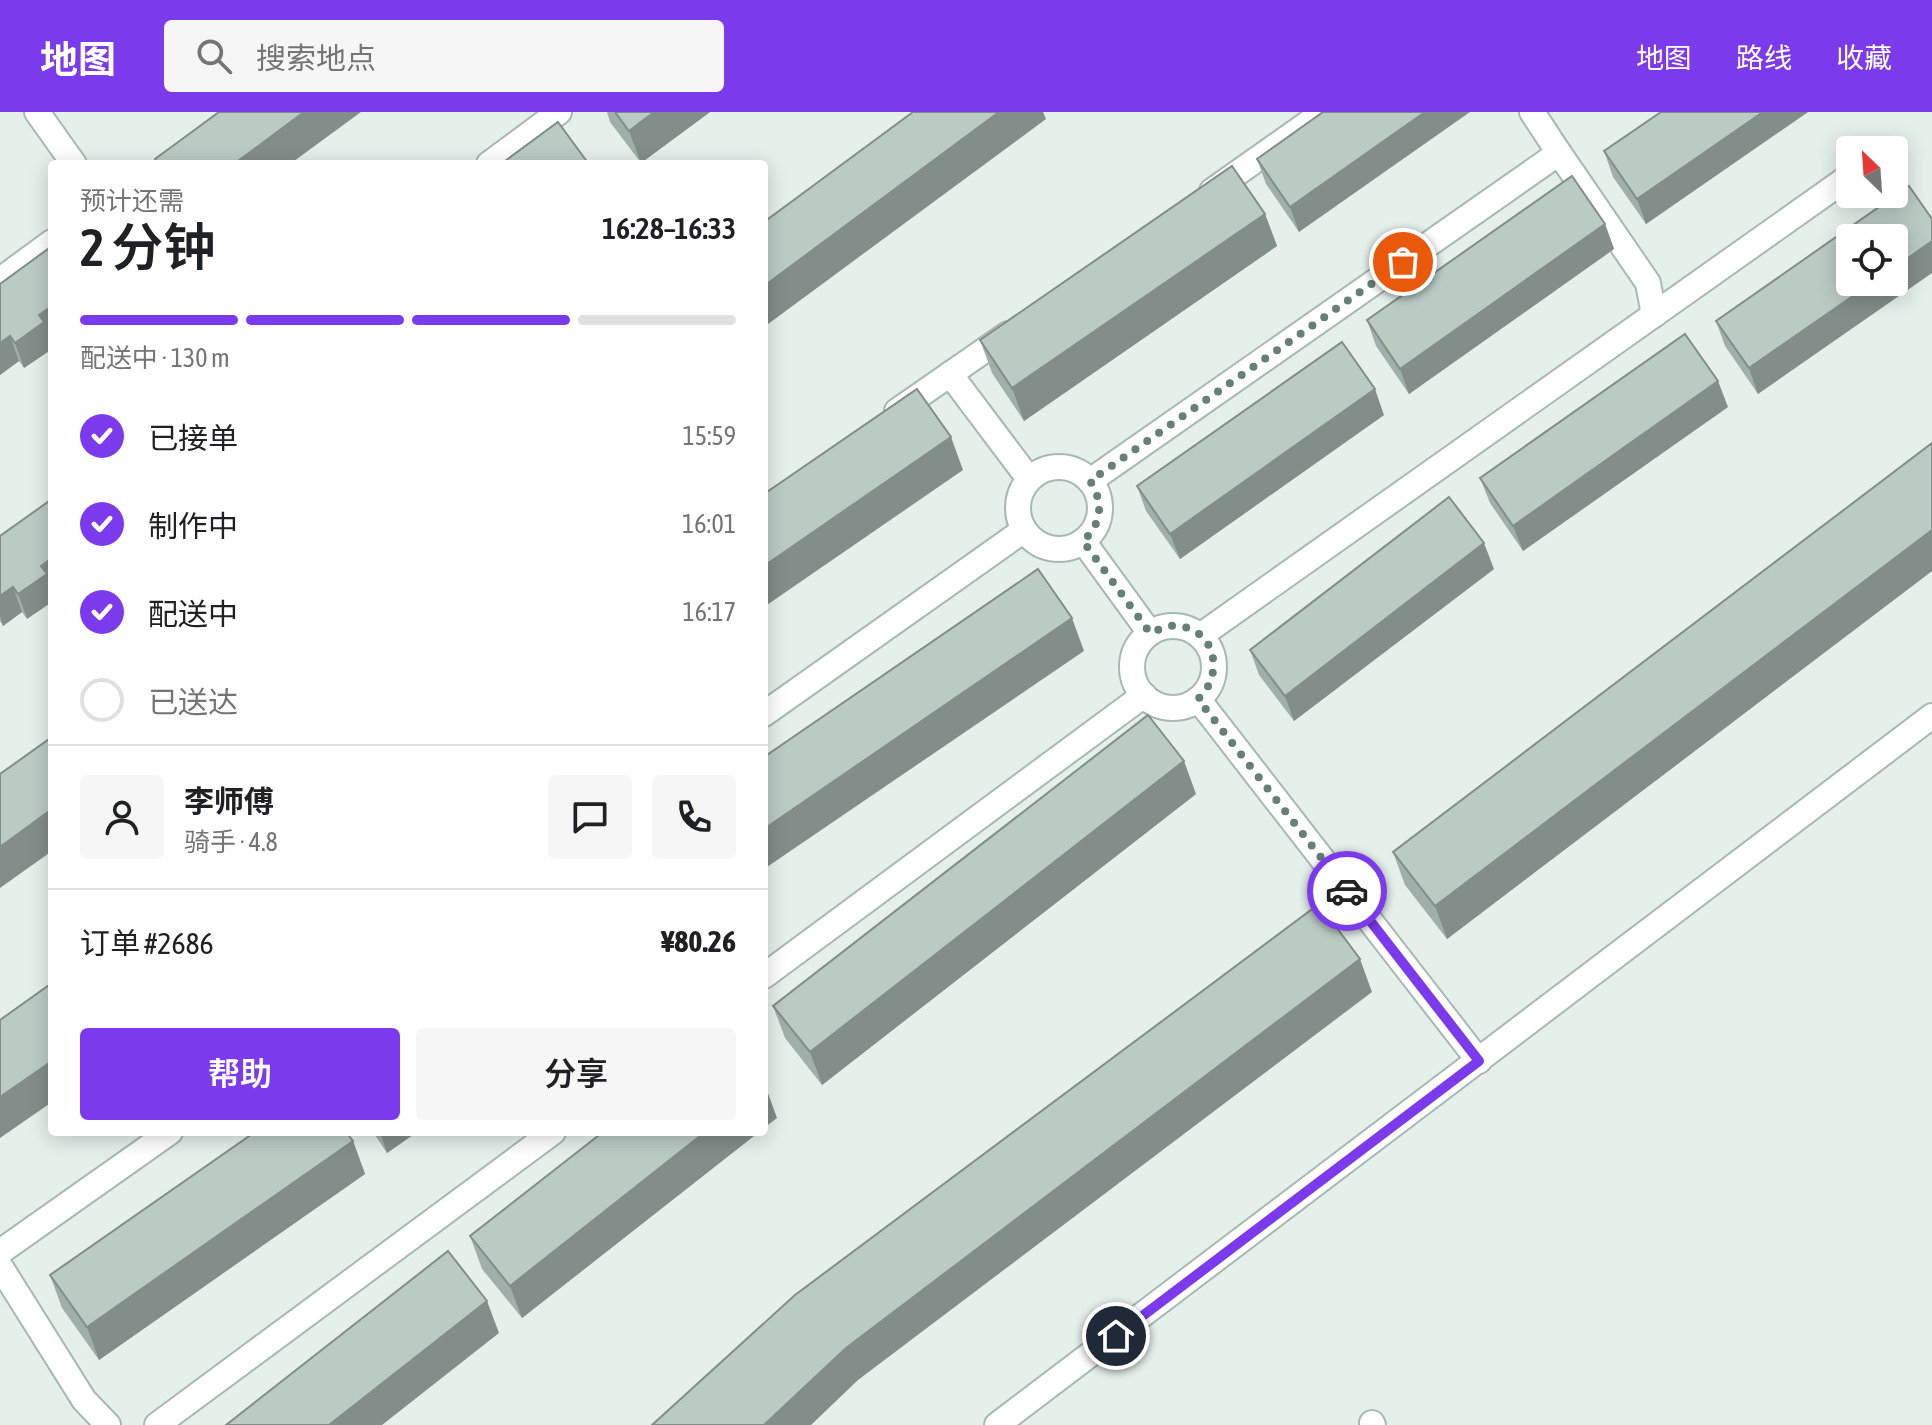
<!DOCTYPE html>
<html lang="zh">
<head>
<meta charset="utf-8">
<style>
  :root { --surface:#fff; --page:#f6f6f6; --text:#202124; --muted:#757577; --line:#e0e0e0; --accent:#7c3aed }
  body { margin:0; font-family:"Asap Condensed","Noto Sans SC",sans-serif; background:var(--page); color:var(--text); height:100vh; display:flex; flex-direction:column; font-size:30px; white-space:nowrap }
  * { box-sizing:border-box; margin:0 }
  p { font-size:26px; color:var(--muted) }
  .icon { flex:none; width:44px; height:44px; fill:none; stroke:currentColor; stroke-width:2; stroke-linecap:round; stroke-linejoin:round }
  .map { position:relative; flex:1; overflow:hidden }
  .details { position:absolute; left:48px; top:48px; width:720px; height:976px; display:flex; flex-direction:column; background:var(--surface); border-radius:8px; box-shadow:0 4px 20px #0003 }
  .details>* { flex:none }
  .needle { width:52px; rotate:335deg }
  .fabs { position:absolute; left:1836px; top:24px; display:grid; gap:16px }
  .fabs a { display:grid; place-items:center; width:72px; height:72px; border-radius:8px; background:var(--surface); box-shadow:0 4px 20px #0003; font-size:40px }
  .pin { position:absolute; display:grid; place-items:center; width:68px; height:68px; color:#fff; margin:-34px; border:4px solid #fff; border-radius:50%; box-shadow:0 2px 8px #0007 }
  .courier { position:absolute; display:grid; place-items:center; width:80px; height:80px; margin:-40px; border:6px solid #7c3aed; border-radius:50%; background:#fff; color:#222; box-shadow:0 2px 10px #0007 }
  .overview em { font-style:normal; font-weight:600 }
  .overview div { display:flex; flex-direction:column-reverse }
  .overview { display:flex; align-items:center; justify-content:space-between; height:136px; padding:0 32px }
  h1 { font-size:52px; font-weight:600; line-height:60px }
  .bar { display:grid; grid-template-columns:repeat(4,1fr); gap:12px 8px; align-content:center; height:96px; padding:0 32px }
  .bar i { height:10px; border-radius:6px; background:var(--line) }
  .bar .current { background:var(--accent) }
  .bar p { grid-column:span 4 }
  .line { display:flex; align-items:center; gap:20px; padding:0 32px; border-top:2px solid var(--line) }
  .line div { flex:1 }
  .round { display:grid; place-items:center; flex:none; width:84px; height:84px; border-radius:8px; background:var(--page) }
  ol { padding:0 32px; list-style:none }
  li { display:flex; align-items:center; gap:24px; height:88px }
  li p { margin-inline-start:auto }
  li .icon { padding:8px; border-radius:50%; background:var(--accent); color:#fff; stroke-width:4 }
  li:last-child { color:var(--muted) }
  li i { width:44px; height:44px; border:4px solid var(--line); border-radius:50% }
  .action { display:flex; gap:16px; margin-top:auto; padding:16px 32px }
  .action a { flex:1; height:92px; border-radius:8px; background:var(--accent); color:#fff; font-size:32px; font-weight:600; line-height:92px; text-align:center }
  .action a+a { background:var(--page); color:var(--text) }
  header { display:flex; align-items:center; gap:48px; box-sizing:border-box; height:112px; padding:0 40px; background:var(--accent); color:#fff }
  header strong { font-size:38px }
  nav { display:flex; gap:44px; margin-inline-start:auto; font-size:28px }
  .search { width:560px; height:72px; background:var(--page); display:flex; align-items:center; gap:20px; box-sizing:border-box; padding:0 28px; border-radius:8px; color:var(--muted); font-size:30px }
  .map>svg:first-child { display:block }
</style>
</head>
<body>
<header>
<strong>地图</strong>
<div class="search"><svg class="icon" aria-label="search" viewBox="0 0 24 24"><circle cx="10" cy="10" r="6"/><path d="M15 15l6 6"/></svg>搜索地点</div>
<nav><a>地图</a><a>路线</a><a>收藏</a></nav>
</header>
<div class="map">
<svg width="1932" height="1313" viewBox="0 0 1932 1313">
  <rect width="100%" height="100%" fill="#e5f0eb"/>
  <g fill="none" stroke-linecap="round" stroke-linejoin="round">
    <defs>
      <g id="minor">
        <polyline points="37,0 74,52"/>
        <polyline points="1532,0 1559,41"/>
        <polyline points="489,52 559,0"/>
        <polyline points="1212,79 1324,0"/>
        <polyline points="0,168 52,130"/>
        <polyline points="950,262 1029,367"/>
        <polyline points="897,299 1008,222"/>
        <circle cx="1059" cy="396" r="41"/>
        <polyline points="1090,369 1559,41 1648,171 1654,203"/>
        <polyline points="1083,429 1150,521"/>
        <circle cx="1173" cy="555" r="41"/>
        <polyline points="1200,524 1850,64"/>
        <polyline points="1198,587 1479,949"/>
        <polyline points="764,602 1024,418"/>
        <polyline points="764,864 1144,583"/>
        <polyline points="0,1140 170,1020"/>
        <polyline points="0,1154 84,1288 108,1313"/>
        <polyline points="1372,1311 1373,1313"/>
        <polyline points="157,1313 553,1020"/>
        <polyline points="997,1313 1932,604"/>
      </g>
    </defs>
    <use href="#minor" stroke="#a7b9b2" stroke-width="28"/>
    <use href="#minor" stroke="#fff" stroke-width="24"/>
  </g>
  <g fill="#a0afa9">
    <polygon points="607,0 710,0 641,51 610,10"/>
    <polygon points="1323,0 1299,120 1266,72 1257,47"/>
    <polygon points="1661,0 1808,0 1646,112 1613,65 1604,39"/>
    <polygon points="1909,74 1758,282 1725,234 1716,209"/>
    <polygon points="1265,102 1277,134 1024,309 992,261 980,228"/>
    <polygon points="1605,112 1614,137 1409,282 1376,234 1367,208"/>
    <polygon points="0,172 51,227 52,231 52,237 24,256 19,249 0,263"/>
    <polygon points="1728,295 1523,439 1490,391 1480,366"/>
    <polygon points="1384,303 1180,447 1146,399 1137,374"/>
    <polygon points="1932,331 1932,459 1447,827 1405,773 1393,740"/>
    <polygon points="0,424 27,507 22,500 3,514 0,509"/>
    <polygon points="1494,457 1294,609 1259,563 1250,538"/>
    <polygon points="1196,682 822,973 785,926 773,894"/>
    <polygon points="373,1020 417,1020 387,1041"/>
    <polygon points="603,1020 759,1020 522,1206 482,1157 470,1124"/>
    <polygon points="353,1029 365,1062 99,1248 62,1196 50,1163"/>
  </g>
  <g fill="#828e89">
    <polygon points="304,0 361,0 290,52 234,52"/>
    <polygon points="654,0 710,0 641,51 629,19"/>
    <polygon points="999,0 1043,0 1046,7 764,215 764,174"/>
    <polygon points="1425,0 1470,0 1299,120 1290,95"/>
    <polygon points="1763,0 1808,0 1646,112 1637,87"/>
    <polygon points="1265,102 1277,134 1024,309 1012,276"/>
    <polygon points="1605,112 1614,137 1409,282 1400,257"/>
    <polygon points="1932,129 1932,161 1758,282 1749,256 1873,170 1894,170 1894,156"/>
    <polygon points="52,194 52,226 51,227 52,237 24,256 15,231 39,203"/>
    <polygon points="10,224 19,249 0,263 0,231"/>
    <polygon points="1718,269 1728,295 1523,439 1513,414"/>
    <polygon points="1375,277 1384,303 1180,447 1170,422"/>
    <polygon points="951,325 963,358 764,495 764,454"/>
    <polygon points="1932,418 1932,459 1447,827 1435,794"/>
    <polygon points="1484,431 1494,457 1294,609 1285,584"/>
    <polygon points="52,446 52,490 27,507 18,482 41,454"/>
    <polygon points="13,475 22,500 3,514 0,504 0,484"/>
    <polygon points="1072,506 1084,539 764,757 764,717"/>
    <polygon points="1184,649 1196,682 822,973 810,940"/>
    <polygon points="52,697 52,739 0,776 0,735"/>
    <polygon points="1360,847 1372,880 858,1268 811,1313 764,1313 846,1236"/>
    <polygon points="52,949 52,990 0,1026 0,985"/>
    <polygon points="765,973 777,1006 764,1016 764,974"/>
    <polygon points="380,1020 417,1020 387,1041"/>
    <polygon points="705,1020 759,1020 522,1206 510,1174"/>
    <polygon points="353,1029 365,1062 99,1248 87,1215"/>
    <polygon points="487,1189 499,1221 382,1313 329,1313"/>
  </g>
  <g fill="#bacbc4" stroke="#828e89" stroke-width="2">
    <polygon points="219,0 304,0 234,52 158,52 155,47"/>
    <polygon points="615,0 654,0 629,19"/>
    <polygon points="913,0 999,0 764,174 764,110"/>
    <polygon points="1323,0 1425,0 1290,95 1257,47"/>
    <polygon points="1661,0 1763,0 1637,87 1604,39"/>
    <polygon points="558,10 588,51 501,52"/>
    <polygon points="1232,54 1265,102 1012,276 980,228"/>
    <polygon points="1572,64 1605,112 1400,257 1367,208"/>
    <polygon points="1909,74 1932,107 1932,129 1894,156 1894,126 1850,126 1850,170 1873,170 1749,256 1716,209"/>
    <polygon points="52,134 52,194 39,203 44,210 15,231 10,224 0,231 0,172"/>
    <polygon points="1685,222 1718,269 1513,414 1480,366"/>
    <polygon points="1342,230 1375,277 1170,422 1137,374"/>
    <polygon points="917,277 951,325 764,454 764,382"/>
    <polygon points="1932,331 1932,418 1435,794 1393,740"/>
    <polygon points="1449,385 1484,431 1285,584 1250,538"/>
    <polygon points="52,387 52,446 41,454 47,462 18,482 13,475 0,484 0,424"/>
    <polygon points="1038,457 1072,506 764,717 764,645"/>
    <polygon points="1148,603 1184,649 810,940 773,894"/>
    <polygon points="52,625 52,697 0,735 0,662"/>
    <polygon points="1319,792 1360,847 846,1236 764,1313 652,1313 795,1183"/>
    <polygon points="52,871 52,949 0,985 0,908"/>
    <polygon points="255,1020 346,1020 353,1029 87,1215 50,1163"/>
    <polygon points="603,1020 705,1020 510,1174 470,1124"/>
    <polygon points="448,1139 487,1189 329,1313 226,1313"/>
  </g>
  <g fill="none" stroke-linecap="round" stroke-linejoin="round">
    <path stroke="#668078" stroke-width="8" stroke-dasharray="0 14.4" d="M1347 779 1198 587C1223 565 1218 520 1180 514 1170 512 1160 517 1150 521L1083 429C1102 412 1104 390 1090 369L1403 150"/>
    <polyline stroke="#7c3aed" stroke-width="10" points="1116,1224 1479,949 1347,779"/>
  </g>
</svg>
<div class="fabs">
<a><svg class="needle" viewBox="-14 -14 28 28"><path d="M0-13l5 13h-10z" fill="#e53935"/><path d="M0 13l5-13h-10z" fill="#757577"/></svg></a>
<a><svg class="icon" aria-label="locate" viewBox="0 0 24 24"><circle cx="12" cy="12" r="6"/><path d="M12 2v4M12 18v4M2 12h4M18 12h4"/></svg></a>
</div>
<div class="pin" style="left:1403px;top:150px;background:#ea580c"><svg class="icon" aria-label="bag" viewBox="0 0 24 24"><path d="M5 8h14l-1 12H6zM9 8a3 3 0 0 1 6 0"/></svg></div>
<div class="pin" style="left:1116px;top:1224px;background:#1f2937"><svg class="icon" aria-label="home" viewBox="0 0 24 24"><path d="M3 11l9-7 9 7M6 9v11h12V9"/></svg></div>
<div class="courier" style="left:1347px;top:779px"><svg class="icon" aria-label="car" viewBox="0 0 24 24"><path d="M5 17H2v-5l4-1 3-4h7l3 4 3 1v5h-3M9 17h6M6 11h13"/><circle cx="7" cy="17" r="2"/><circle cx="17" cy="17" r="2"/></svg></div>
<section class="details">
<div class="overview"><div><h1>2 分钟</h1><p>预计还需</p></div><em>16:28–16:33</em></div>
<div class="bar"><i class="current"></i><i class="current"></i><i class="current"></i><i></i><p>配送中 · 130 m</p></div>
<ol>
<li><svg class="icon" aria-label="check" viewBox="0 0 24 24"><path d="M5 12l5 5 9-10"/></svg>已接单<p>15:59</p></li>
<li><svg class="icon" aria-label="check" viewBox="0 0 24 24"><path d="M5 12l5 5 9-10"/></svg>制作中<p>16:01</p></li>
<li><svg class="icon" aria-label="check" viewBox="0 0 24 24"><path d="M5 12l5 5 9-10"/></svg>配送中<p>16:17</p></li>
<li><i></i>已送达</li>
</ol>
<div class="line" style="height:144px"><a class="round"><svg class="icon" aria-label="person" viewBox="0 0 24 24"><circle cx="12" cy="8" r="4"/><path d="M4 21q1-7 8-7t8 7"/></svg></a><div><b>李师傅</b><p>骑手 · 4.8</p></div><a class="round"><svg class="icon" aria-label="chat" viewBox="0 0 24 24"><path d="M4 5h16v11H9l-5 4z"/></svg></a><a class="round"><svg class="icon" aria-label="phone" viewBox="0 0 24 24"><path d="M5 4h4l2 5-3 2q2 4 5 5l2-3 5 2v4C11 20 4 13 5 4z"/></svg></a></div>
<div class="line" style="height:104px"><div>订单 #2686</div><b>¥80.26</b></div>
<div class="action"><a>帮助</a><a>分享</a></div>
</section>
</div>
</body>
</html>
